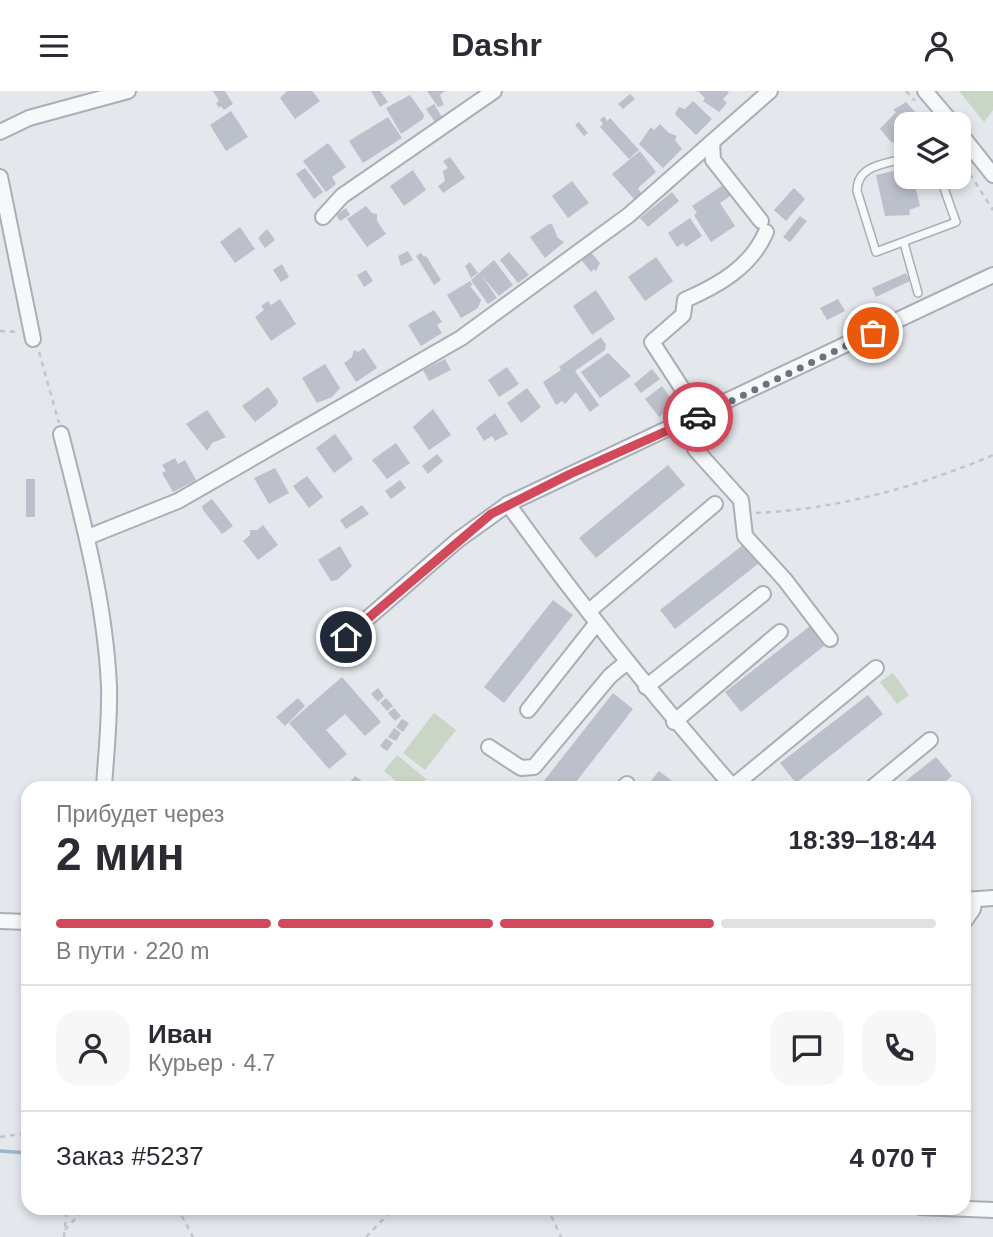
<!DOCTYPE html>
<html lang="ru">
<head>
<meta charset="utf-8">
<style>
  :root { --surface:#fff; --page:#f7f7f7; --text:#2b2b33; --muted:#7c7c81; --line:#e1e1e2; --accent:#d1495b }
  body { margin:0; font-family:Helvetica,sans-serif; background:var(--page); color:var(--text); height:100vh; display:flex; flex-direction:column; font-size:26px; white-space:nowrap }
  * { box-sizing:border-box; margin:0 }
  p { font-size:23px; color:var(--muted) }
  .icon { flex:none; width:38px; height:38px; fill:none; stroke:currentColor; stroke-width:2; stroke-linecap:round; stroke-linejoin:round }
  .map { position:relative; flex:1; overflow:hidden }
  .side { position:absolute; left:21px; top:690px; width:950px; height:434px; display:flex; flex-direction:column; background:var(--surface); border-radius:21px; box-shadow:0 4px 10px #0003 }
  .side>* { flex:none }
  .controls { position:absolute; left:894px; top:21px; display:grid; gap:14px }
  .controls a { display:grid; place-items:center; width:77px; height:77px; border-radius:14px; background:var(--surface); box-shadow:0 4px 10px #0003; font-size:35px }
  .pin { position:absolute; display:grid; place-items:center; width:60px; height:60px; color:#fff; margin:-30px; border:4px solid #fff; border-radius:50%; box-shadow:0 2px 7px #0007 }
  .courier { position:absolute; display:grid; place-items:center; width:70px; height:70px; margin:-35px; border:5px solid #d1495b; border-radius:50%; background:#fff; color:#222; box-shadow:0 2px 9px #0007 }
  .overview em { font-style:normal; font-weight:800 }
  .overview div { display:flex; flex-direction:column-reverse }
  .overview { display:flex; align-items:center; justify-content:space-between; height:119px; padding:0 35px }
  h1 { font-size:46px; font-weight:800; line-height:52px }
  .bar { display:grid; grid-template-columns:repeat(4,1fr); gap:10px 7px; align-content:center; height:84px; padding:0 35px }
  .bar i { height:9px; border-radius:5px; background:var(--line) }
  .bar .current { background:var(--accent) }
  .bar p { grid-column:span 4 }
  .line { display:flex; align-items:center; gap:18px; padding:0 35px; border-top:2px solid var(--line) }
  .line div { flex:1 }
  .round { display:grid; place-items:center; flex:none; width:74px; height:74px; border-radius:21px; background:var(--page) }
  header { display:flex; justify-content:space-between; align-items:center; height:91px; padding:0 35px; background:var(--surface); font-size:32px; font-weight:800 }
  .map>svg:first-child { display:block }
</style>
</head>
<body>
<header><svg class="icon" aria-label="menu" viewBox="0 0 24 24"><path d="M4 6h16M4 12h16M4 18h16"/></svg>Dashr<svg class="icon" aria-label="person" viewBox="0 0 24 24"><circle cx="12" cy="8" r="4"/><path d="M4 21q1-7 8-7t8 7"/></svg></header>
<div class="map">
<svg width="993" height="1146" viewBox="0 0 993 1146">
  <rect width="100%" height="100%" fill="#e4e7ec"/>
  <g fill="#c9d6c5">
    <polygon points="959,0 993,0 993,19 984,31"/>
    <polygon points="893,582 909,604 897,613 880,591"/>
    <polygon points="434,622 456,639 425,679 403,662"/>
    <polygon points="397,664 426,688 420,696 404,696 384,680"/>
  </g>
  <g fill="none" stroke-linecap="round" stroke-linejoin="round">
    <polyline stroke="#9fb4cc" stroke-width="3.5" points="0,1060 28,1062"/>
  </g>
  <g fill="#bbc0ca">
    <polygon points="213,0 225,0 233,13 224,19 221,15 219,17 216,12 219,10"/>
    <polygon points="287,0 312,0 320,10 295,28 280,7"/>
    <polygon points="371,0 380,0 388,11 380,16"/>
    <polygon points="427,0 445,0 440,4 444,14 438,16"/>
    <polygon points="698,0 727,0 729,2 723,8 727,12 719,21 703,10 705,7"/>
    <polygon points="630,3 635,8 623,18 618,13"/>
    <polygon points="410,4 424,24 423,28 401,43 386,17"/>
    <polygon points="693,10 712,28 696,44 675,23 679,16 685,18"/>
    <polygon points="906,11 920,26 912,33 906,33 906,38 892,52 880,38 896,21 893,19"/>
    <polygon points="434,13 442,26 435,31 426,18"/>
    <polygon points="231,20 248,46 226,60 210,34"/>
    <polygon points="604,25 607,30 610,27 639,59 629,68 600,36 603,33 600,29"/>
    <polygon points="388,26 402,47 363,72 349,50"/>
    <polygon points="579,31 588,42 584,45 575,34"/>
    <polygon points="660,33 669,42 677,45 675,49 682,58 663,77 639,53 651,36 654,39"/>
    <polygon points="328,52 346,76 332,86 336,93 326,101 303,70"/>
    <polygon points="640,60 656,81 638,97 641,102 634,108 612,83"/>
    <polygon points="450,66 465,87 443,102 438,95 445,90 443,80 448,77 443,70"/>
    <polygon points="305,77 323,101 314,108 296,83"/>
    <polygon points="906,77 906,86 913,86 920,115 909,119 910,124 885,125 876,84"/>
    <polygon points="413,79 426,99 404,115 390,95"/>
    <polygon points="572,90 589,112 568,127 552,105"/>
    <polygon points="726,92 733,103 720,112 735,135 711,151 694,124 697,122 692,115"/>
    <polygon points="794,97 805,108 786,130 774,119"/>
    <polygon points="672,101 679,110 648,136 640,127"/>
    <polygon points="366,115 372,122 377,123 377,130 386,143 367,156 347,128"/>
    <polygon points="346,117 350,124 340,130 336,124"/>
    <polygon points="800,125 807,130 790,151 783,146"/>
    <polygon points="690,127 702,145 686,156 683,152 677,156 668,142"/>
    <polygon points="549,133 552,133 558,147 564,151 545,167 530,146"/>
    <polygon points="240,136 255,158 235,172 220,151"/>
    <polygon points="267,138 275,149 265,157 258,147"/>
    <polygon points="589,159 600,172 596,180 594,178 591,181 580,167"/>
    <polygon points="408,160 413,169 401,175 398,165"/>
    <polygon points="509,161 529,184 518,192 500,169"/>
    <polygon points="421,162 424,166 426,165 441,189 434,194 416,165"/>
    <polygon points="656,166 673,190 645,210 628,186"/>
    <polygon points="494,169 513,194 499,205 482,185 497,207 488,213 471,189"/>
    <polygon points="470,171 478,182 471,187 465,175"/>
    <polygon points="282,173 289,186 281,191 273,179"/>
    <polygon points="366,179 373,190 364,196 357,184"/>
    <polygon points="906,182 910,190 876,206 872,197"/>
    <polygon points="470,190 473,194 470,195 481,209 478,217 461,227 447,204"/>
    <polygon points="596,199 615,228 592,244 573,215"/>
    <polygon points="280,208 296,233 271,250 255,226 264,219 261,215 268,210 271,214"/>
    <polygon points="838,208 845,220 827,229 820,217"/>
    <polygon points="434,219 442,231 437,234 442,242 421,255 408,234"/>
    <polygon points="601,246 606,254 605,259 575,280 599,314 590,321 576,301 565,313 562,310 556,314 543,291 561,279 559,276"/>
    <polygon points="364,257 377,277 356,291 344,272 352,266 354,259 358,261"/>
    <polygon points="608,262 631,285 600,307 581,281"/>
    <polygon points="445,268 451,279 429,290 423,279"/>
    <polygon points="325,273 340,297 332,306 317,312 302,287"/>
    <polygon points="507,276 519,293 499,306 488,289"/>
    <polygon points="652,278 660,288 641,302 634,293"/>
    <polygon points="662,295 675,313 659,326 645,308"/>
    <polygon points="268,296 278,310 277,314 255,331 242,315"/>
    <polygon points="527,297 541,316 521,332 507,312"/>
    <polygon points="433,318 451,344 429,359 413,336"/>
    <polygon points="207,319 226,346 212,352 207,360 186,333"/>
    <polygon points="495,322 508,343 495,350 492,345 484,350 476,337"/>
    <polygon points="335,343 353,368 334,382 316,357"/>
    <polygon points="396,352 410,372 387,388 372,369"/>
    <polygon points="437,363 443,370 428,383 422,375"/>
    <polygon points="175,367 178,373 185,369 196,389 173,401 162,382 166,380 162,374"/>
    <polygon points="668,374 685,394 596,467 579,447"/>
    <polygon points="275,377 289,402 269,413 254,387"/>
    <polygon points="307,385 323,406 309,417 293,395"/>
    <rect x="26" y="388" width="9" height="38"/>
    <polygon points="400,389 406,397 391,408 385,400"/>
    <polygon points="212,408 233,435 222,443 203,419 202,415"/>
    <polygon points="362,414 369,423 346,438 340,429"/>
    <polygon points="263,434 278,454 258,469 243,450 250,444 250,439 257,439"/>
    <polygon points="748,450 763,469 675,538 660,519"/>
    <polygon points="340,455 352,475 337,489 331,490 318,469"/>
    <polygon points="553,509 573,524 504,612 484,596"/>
    <polygon points="814,532 829,551 741,621 725,601"/>
    <polygon points="342,586 381,631 365,645 345,623 326,639 347,663 329,678 289,632"/>
    <polygon points="378,597 384,605 378,611 371,603"/>
    <polygon points="613,602 633,618 572,696 550,696 543,691"/>
    <polygon points="868,604 883,623 796,692 780,672"/>
    <polygon points="298,607 305,615 285,635 276,626"/>
    <polygon points="386,607 393,615 387,620 380,612"/>
    <polygon points="394,617 401,625 395,630 388,622"/>
    <polygon points="402,628 409,632 403,641 396,636"/>
    <polygon points="394,637 401,642 396,650 388,646"/>
    <polygon points="386,647 393,652 387,660 380,655"/>
    <polygon points="936,666 952,685 938,696 898,696"/>
    <polygon points="659,680 680,696 646,696"/>
    <polygon points="355,685 362,690 356,696 349,692"/>
  </g>
  <g fill="none" stroke-linecap="round" stroke-linejoin="round">
    <defs>
      <g id="lane">
        <path d="M906 67C885 73 857 74 857 100L876 161 956 131 940 86"/>
        <polyline points="904,152 918,202"/>
      </g>
      <g id="street">
        <polyline points="925,0 953,33"/>
        <polyline points="0,41 29,27 128,0"/>
        <polyline points="959,41 993,84"/>
        <polyline points="712,51 713,69 761,130"/>
        <polyline points="0,86 33,248"/>
        <polyline points="323,126 342,105 494,0"/>
        <path d="M766 141C751 176 719 194 685 209L683 224 652 251 700 325 695 358 741 409 745 445 785 489 830 548"/>
        <path d="M61 343C82 426 105 509 109 595 110 629 106 663 104 696"/>
        <path d="M508 413C579 512 653 605 733 696"/>
        <polyline points="88,446 178,410 461,247 629,124 770,0"/>
        <polyline points="589,520 715,413"/>
        <polyline points="346,546 458,449 508,413 993,184"/>
        <polyline points="646,596 763,503"/>
        <polyline points="528,619 596,533"/>
        <polyline points="674,631 780,541"/>
        <polyline points="489,656 521,677 534,676 610,585 627,571"/>
        <polyline points="624,696 627,693"/>
        <polyline points="732,696 876,577"/>
        <polyline points="873,696 930,649"/>
        <polyline points="964,809 993,807"/>
        <polyline points="0,830 28,831"/>
        <polyline points="964,831 973,818 974,809"/>
        <polyline points="920,1116 993,1119"/>
      </g>
    </defs>
    <use href="#lane" stroke="#a9aeb7" stroke-width="10"/>
    <use href="#street" stroke="#a9aeb7" stroke-width="18"/>
    <g stroke="#c2c5cb" stroke-width="2.5" stroke-dasharray="5 5" stroke-linecap="butt">
      <polyline points="906,0 915,10"/>
      <polyline points="959,66 993,119"/>
      <polyline points="0,240 18,241"/>
      <polyline points="39,261 59,332"/>
      <path d="M756 422C838 418 918 396 993 364"/>
      <polyline points="0,1046 28,1042"/>
      <polyline points="177,1116 193,1146"/>
      <polyline points="547,1116 561,1146"/>
      <polyline points="65,1139 86,1116"/>
      <polyline points="64,1146 67,1116"/>
      <polyline points="366,1146 395,1116"/>
    </g>
    <use href="#lane" stroke="#f7f8fa" stroke-width="7"/>
    <use href="#street" stroke="#f7f8fa" stroke-width="14"/>
  </g>
  <g fill="none" stroke-linecap="round" stroke-linejoin="round">
    <polyline stroke="#6c737f" stroke-width="7" stroke-dasharray="0 12.6" points="698,326 873,242"/>
    <polyline stroke="#d1495b" stroke-width="9" points="346,546 491,423 570,383 698,326"/>
  </g>
</svg>
<div class="controls">
<a><svg class="icon" aria-label="layers" viewBox="0 0 24 24"><path d="M12 4l9 5-9 5-9-5zM3 14l9 5 9-5"/></svg></a>
</div>
<div class="pin" style="left:873px;top:242px;background:#ea580c"><svg class="icon" aria-label="bag" viewBox="0 0 24 24"><path d="M5 8h14l-1 12H6zM9 8a3 3 0 0 1 6 0"/></svg></div>
<div class="pin" style="left:346px;top:546px;background:#1f2937"><svg class="icon" aria-label="home" viewBox="0 0 24 24"><path d="M3 11l9-7 9 7M6 9v11h12V9"/></svg></div>
<div class="courier" style="left:698px;top:326px"><svg class="icon" aria-label="car" viewBox="0 0 24 24"><path d="M5 17H2v-5l4-1 3-4h7l3 4 3 1v5h-3M9 17h6M6 11h13"/><circle cx="7" cy="17" r="2"/><circle cx="17" cy="17" r="2"/></svg></div>
<section class="side">
<div class="overview"><div><h1>2 мин</h1><p>Прибудет через</p></div><em>18:39–18:44</em></div>
<div class="bar"><i class="current"></i><i class="current"></i><i class="current"></i><i></i><p>В пути · 220 m</p></div>
<div class="line" style="height:126px"><a class="round"><svg class="icon" aria-label="person" viewBox="0 0 24 24"><circle cx="12" cy="8" r="4"/><path d="M4 21q1-7 8-7t8 7"/></svg></a><div><b>Иван</b><p>Курьер · 4.7</p></div><a class="round"><svg class="icon" aria-label="chat" viewBox="0 0 24 24"><path d="M4 5h16v11H9l-5 4z"/></svg></a><a class="round"><svg class="icon" aria-label="phone" viewBox="0 0 24 24"><path d="M5 4h4l2 5-3 2q2 4 5 5l2-3 5 2v4C11 20 4 13 5 4z"/></svg></a></div>
<div class="line" style="height:91px"><div>Заказ #5237</div><b>4 070 ₸</b></div>
</section>
</div>
</body>
</html>
